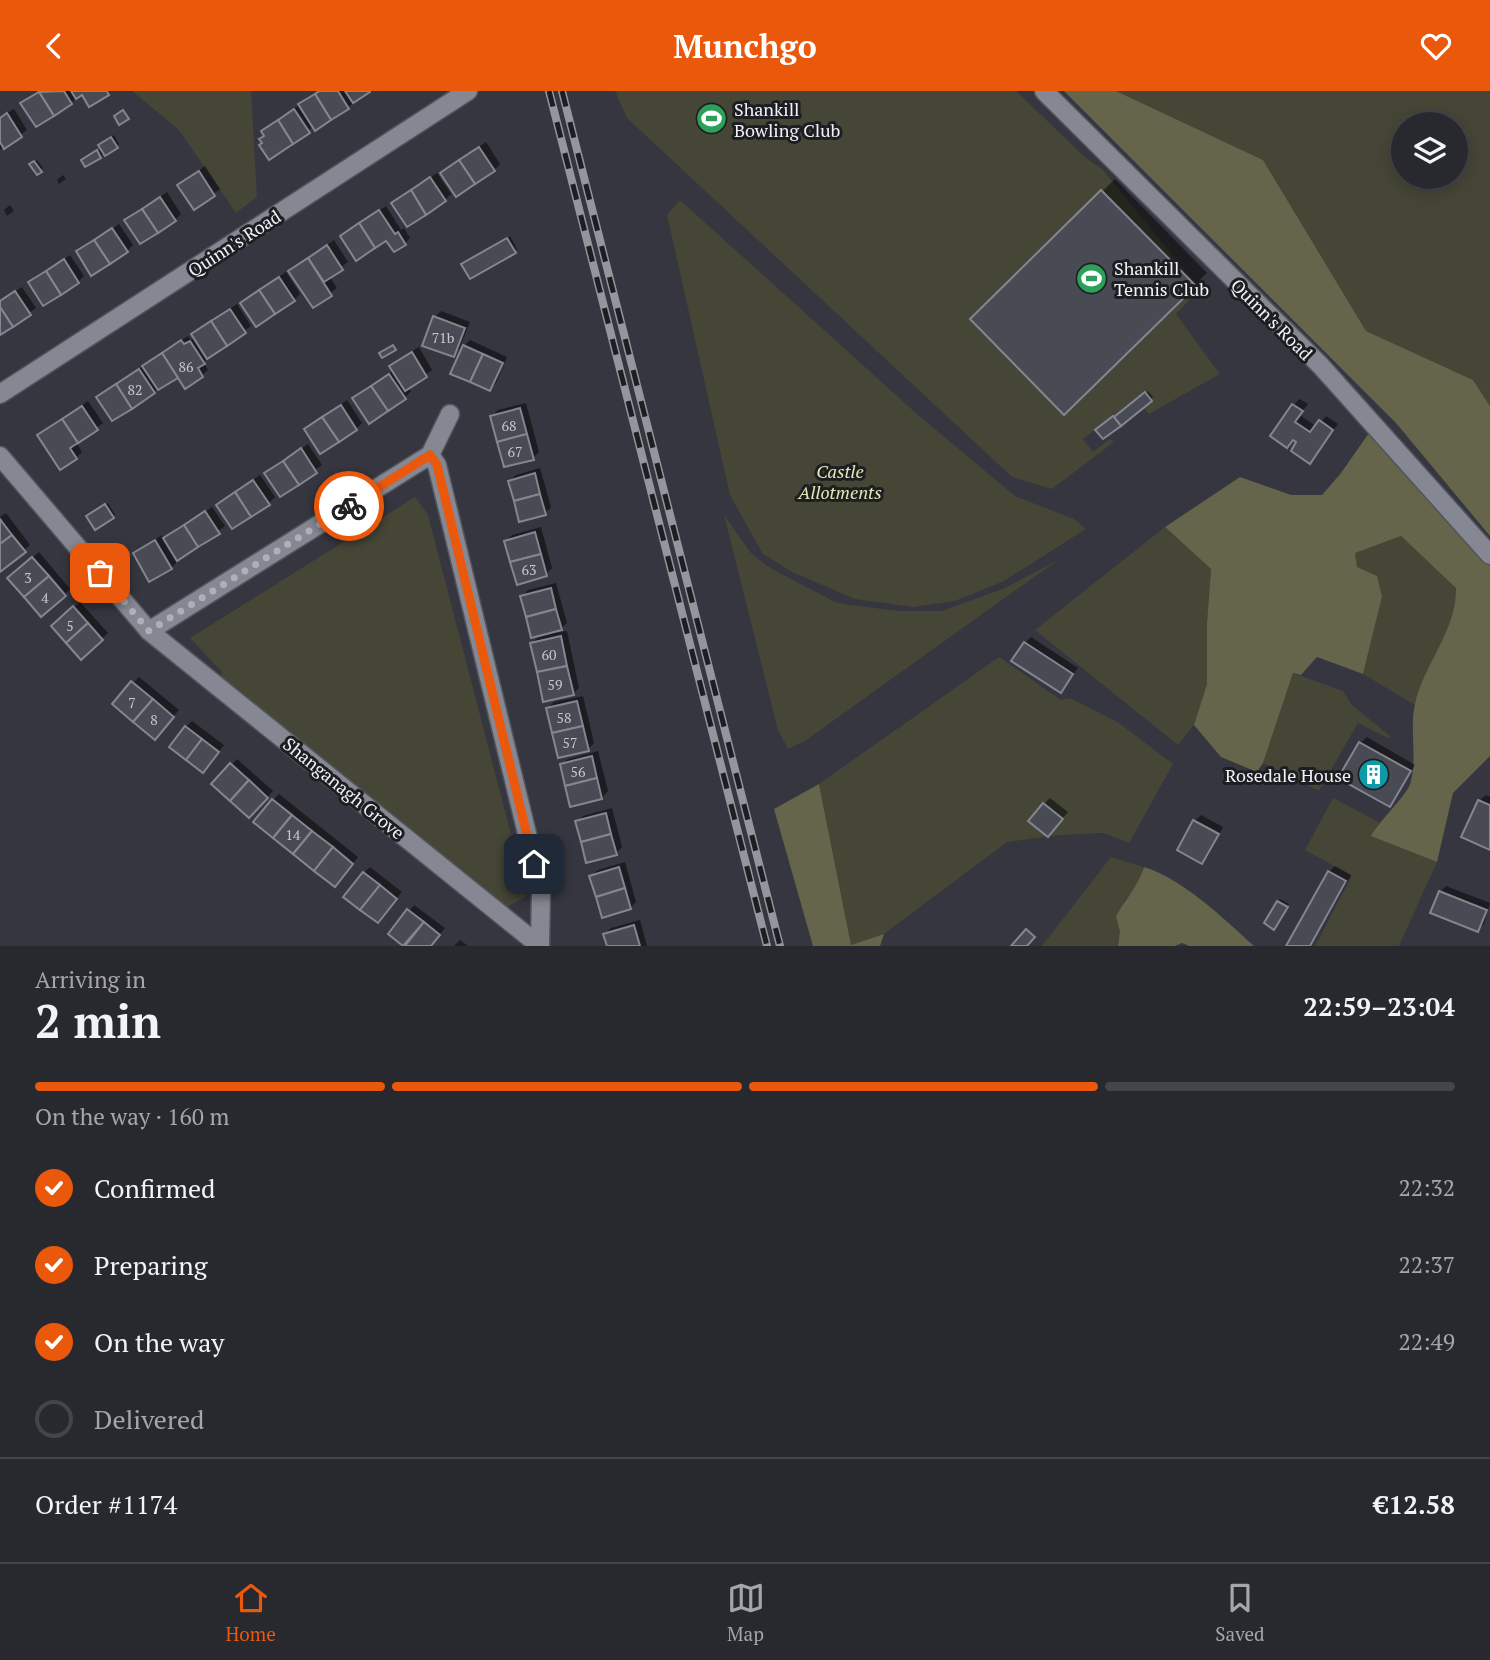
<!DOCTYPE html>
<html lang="en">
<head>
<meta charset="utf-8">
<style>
  :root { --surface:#28282f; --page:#34343b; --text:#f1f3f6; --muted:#a5a6aa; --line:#44444b; --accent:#ea580c }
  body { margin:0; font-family:"PT Serif",serif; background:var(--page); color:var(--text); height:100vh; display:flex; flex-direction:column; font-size:26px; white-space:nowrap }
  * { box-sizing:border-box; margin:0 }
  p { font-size:23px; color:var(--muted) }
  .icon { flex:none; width:38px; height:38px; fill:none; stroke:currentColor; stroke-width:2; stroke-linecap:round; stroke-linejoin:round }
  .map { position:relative; height:855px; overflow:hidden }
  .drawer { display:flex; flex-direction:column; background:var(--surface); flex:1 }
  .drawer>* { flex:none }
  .tools { position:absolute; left:1391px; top:21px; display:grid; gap:14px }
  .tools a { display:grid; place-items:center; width:77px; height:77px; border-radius:50%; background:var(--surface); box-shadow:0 4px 18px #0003,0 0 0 2px var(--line); font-size:35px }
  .pin { position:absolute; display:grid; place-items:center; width:60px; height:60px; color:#fff; margin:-30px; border-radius:14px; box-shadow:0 4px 10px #0006 }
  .courier { position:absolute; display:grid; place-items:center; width:70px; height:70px; margin:-35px; border:5px solid #ea580c; border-radius:50%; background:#fff; color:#222; box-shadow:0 2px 9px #0007 }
  .head em { font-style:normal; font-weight:600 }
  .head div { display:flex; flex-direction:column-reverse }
  .head { display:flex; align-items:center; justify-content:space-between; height:119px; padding:0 35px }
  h1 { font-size:46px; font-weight:600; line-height:52px }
  .bar { display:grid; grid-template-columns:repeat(4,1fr); gap:10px 7px; align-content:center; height:84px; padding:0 35px }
  .bar i { height:9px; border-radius:5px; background:var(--line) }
  .bar .selected { background:var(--accent) }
  .bar p { grid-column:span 4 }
  .line { display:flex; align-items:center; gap:18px; padding:0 35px; border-top:2px solid var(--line) }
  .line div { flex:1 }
  ol { padding:0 35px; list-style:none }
  li { display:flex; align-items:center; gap:21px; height:77px }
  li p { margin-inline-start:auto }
  li .icon { padding:7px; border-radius:50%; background:var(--accent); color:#fff; stroke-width:4 }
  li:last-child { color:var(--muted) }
  li i { width:38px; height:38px; border:4px solid var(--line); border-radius:50% }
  header { display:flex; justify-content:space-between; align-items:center; height:91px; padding:0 35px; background:var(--accent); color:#fff; font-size:32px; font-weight:600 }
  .tab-bar { display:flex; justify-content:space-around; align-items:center; height:98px; border-top:2px solid var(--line); background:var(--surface); font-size:19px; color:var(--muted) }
  .tab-bar a { display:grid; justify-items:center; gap:4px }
  .tab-bar .selected { color:var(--accent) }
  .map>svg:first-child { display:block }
</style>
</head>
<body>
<header><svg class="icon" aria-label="back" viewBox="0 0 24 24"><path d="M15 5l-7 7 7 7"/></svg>Munchgo<svg class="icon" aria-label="heart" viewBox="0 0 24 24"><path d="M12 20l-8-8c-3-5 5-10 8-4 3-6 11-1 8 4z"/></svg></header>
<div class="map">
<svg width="1490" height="855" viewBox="0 0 1490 855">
  <rect width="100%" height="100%" fill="#35363f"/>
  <g fill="#454636" fill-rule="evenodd">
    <polygon points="132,0 251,0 257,106 236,122 179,39"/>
    <polygon points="615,0 1016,0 1086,67 1103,79 1200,198 1176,223 1220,283 1149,323 1144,317 1152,310 1145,301 1083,348 1093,361 1110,348 1114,351 1052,398 1012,386 627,27"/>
    <path d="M1116 0H1490V315L1473 289 1366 240 1263 69ZM1404 33H1456V86H1404Z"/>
    <polygon points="680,109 917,323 1015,405 1074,428 1086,438 1004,490 955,510 913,516 855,508 792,481 763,463 730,404 667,124"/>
    <polygon points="415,406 428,424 527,805 505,817 221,587 222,581 190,547"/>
    <polygon points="724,424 751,462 770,477 837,512 898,520 942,520 1005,497 1058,469 805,650 788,658 778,639"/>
    <polygon points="1165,436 1211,478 1207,532 1207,593 1194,634 1178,654 1035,539"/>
    <path d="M1401 445 1457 497C1457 532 1427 580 1415 614L1363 583 1382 506 1357 476 1354 462Z"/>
    <polygon points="999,566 1061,609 1070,607 1119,632 1173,673 1129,752 1104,742 1060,744 1007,751 884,843 851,854 819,693"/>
    <polygon points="1293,582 1343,600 1352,614 1390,645 1388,647 1358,632 1319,700 1263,672"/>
    <polygon points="1333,707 1379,731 1372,745 1437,771 1399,855 1315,855 1352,785 1305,759"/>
    <polygon points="1111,766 1144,776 1139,793 1124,810 1118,855 1042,855"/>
  </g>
  <g fill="#64654a">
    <polygon points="1064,0 1116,0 1263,69 1366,240 1473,289 1490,315 1490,445 1396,332"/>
    <path d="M1371 339 1490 474V665L1453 702 1437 771 1371 745C1379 730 1407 704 1410 693 1418 668 1409 639 1415 613 1424 573 1457 539 1456 497L1401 445 1355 462 1357 476 1377 485 1382 506 1363 583 1317 566 1301 584 1293 582 1263 672 1257 681 1221 666 1194 634 1207 593V532L1211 478 1165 436 1240 386 1291 404H1322L1341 382Z"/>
    <polygon points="819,693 851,854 884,843 880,855 813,855 774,718"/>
    <path d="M1144 776C1183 788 1223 827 1254 855H1189L1182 852 1175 855H1118L1120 840 1116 826C1126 806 1137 798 1144 776Z"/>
  </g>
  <g fill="#0007">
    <polygon points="43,0 110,0 108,2 82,2 71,12 27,10"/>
    <polygon points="318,0 368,0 348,16 315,37 314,35 269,66 263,40"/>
    <polygon points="14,18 27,39 0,59 0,26"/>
    <polygon points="114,44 119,53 117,55 100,65 85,67 102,57 103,51"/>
    <polygon points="486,51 500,73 494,79 442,82"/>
    <polygon points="37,69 43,77 37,82 31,73"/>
    <polygon points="205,75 220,98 194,117 179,94"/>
    <polygon points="437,82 451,103 445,109 393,112"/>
    <polygon points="63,84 66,88 59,93 57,89"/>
    <polygon points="1115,88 1207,182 1064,321 973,228"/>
    <polygon points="167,101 181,123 175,129 127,129"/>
    <polygon points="10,114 14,120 7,125 4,119"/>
    <polygon points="386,115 401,139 404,137 410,147 404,153 386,147 342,145"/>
    <polygon points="119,133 133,154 127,160 78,161"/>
    <polygon points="510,145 517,158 515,160 466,171"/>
    <polygon points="334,149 348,171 329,185 337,197 313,215 290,180"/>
    <polygon points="70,164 84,185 78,191 30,192"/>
    <polygon points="286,181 300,203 294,209 242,212"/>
    <polygon points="22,196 36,217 0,242 0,210"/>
    <polygon points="237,213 251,235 209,264 204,272 208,279 202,284 178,284 154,301 98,306 188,245 191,249 199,238"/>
    <polygon points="441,220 470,231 459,258 453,264 435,226"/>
    <polygon points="470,249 507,266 496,292 490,298 464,255"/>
    <polygon points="419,256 432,279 408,296 411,300 405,306 370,330 360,302 394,279 391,275 397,269"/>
    <polygon points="1148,300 1153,306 1103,346 1100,337"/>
    <polygon points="1299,308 1308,313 1300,324 1317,336 1326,325 1338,333 1310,371 1299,351 1294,347 1272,344"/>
    <polygon points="347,309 362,332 356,338 306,338"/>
    <polygon points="88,310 103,332 76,351 82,361 76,367 39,345"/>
    <polygon points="526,312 539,361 533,367 492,325 498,319"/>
    <polygon points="308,353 322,374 281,403 266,382"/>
    <polygon points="540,377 551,416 545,422 510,390 516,384"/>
    <polygon points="260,384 275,406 269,412 218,414"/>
    <polygon points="108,412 115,424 113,426 90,423"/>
    <polygon points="212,416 225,435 175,469 177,471 171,477 135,462 162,444 164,448"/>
    <polygon points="6,422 30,454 0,478 0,426"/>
    <polygon points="541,436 552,477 546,483 506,450 512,444"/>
    <polygon points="39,461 70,498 64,504 16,481"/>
    <polygon points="556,492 567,532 556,542 567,540 579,597 573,603 532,552 542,543 522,505 528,499"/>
    <polygon points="80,511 108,542 81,566 59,529"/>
    <polygon points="1031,546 1078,577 1060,600 1025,552"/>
    <polygon points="139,586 179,619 160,640 133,592"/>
    <polygon points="583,605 594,652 588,658 548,617 554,611"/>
    <polygon points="192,630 224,654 209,674 186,636"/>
    <polygon points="1367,646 1415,674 1395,708 1389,714 1341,686 1361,652"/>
    <polygon points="598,660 608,700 602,707 561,674 568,668"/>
    <polygon points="237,668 273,700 249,725 214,693"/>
    <polygon points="279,703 358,766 341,788 273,709"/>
    <polygon points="1486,704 1490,706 1490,757 1479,710"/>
    <polygon points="1050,707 1068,721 1054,738 1044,713"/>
    <polygon points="612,717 622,756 616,762 577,731 583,725"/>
    <polygon points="1201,724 1223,736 1208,765 1202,771 1195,730"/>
    <polygon points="625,771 636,811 630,817 591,785 598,779"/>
    <polygon points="1335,775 1351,784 1311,855 1288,855 1329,781"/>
    <polygon points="370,776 402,801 383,824 364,782"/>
    <polygon points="1446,795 1490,812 1484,833 1478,839 1440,801"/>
    <polygon points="1280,808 1289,813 1276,834 1278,811"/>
    <polygon points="414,814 445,837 431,855 406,855 390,843"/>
    <polygon points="640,829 647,855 609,855 605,843 611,837"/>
    <polygon points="460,849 468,855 454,855"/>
  </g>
  <g fill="#494b54" stroke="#838690" stroke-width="2">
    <polygon points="64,0 72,13 54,25 39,1"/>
    <polygon points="71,0 107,0 109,4 89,16 82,4 76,8"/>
    <polygon points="319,0 338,0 349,18 331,29 315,3"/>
    <polygon points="345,0 370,0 370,1 353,12"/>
    <polygon points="39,1 54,25 36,36 20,12"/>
    <polygon points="315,3 331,29 315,40 298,13"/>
    <polygon points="294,18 310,42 293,53 278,29"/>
    <polygon points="123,19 129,28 119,34 114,25"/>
    <polygon points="7,22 22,46 4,58 0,51 0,27"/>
    <polygon points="278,29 293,53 269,69 259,54 262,52 259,48 264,45 261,40"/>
    <polygon points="111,46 118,57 105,65 98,54"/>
    <polygon points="479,56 495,80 475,93 459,69"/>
    <polygon points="97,59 101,67 85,76 81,69"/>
    <polygon points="459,69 475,93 456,106 440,82"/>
    <polygon points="34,70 42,81 37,84 29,73"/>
    <polygon points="199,80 215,105 194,119 177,94"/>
    <polygon points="430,86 446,110 426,124 411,99"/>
    <polygon points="411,99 426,124 407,136 391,112"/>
    <polygon points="1101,99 1196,195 1064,324 970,228"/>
    <polygon points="160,106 176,130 158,142 142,118"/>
    <polygon points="142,118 158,142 140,153 124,129"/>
    <polygon points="379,119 395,143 398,141 406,154 394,161 386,150 375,157 359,132"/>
    <polygon points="359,132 375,157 356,170 340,145"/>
    <polygon points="112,137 128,161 110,173 94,149"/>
    <polygon points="507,147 516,162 470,188 461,173"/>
    <polygon points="94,149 110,173 91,185 76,160"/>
    <polygon points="327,154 343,179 324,191 308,167"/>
    <polygon points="308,167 332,205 313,217 288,180"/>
    <polygon points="64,168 79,192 61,204 46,180"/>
    <polygon points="46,180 61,204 43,215 28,191"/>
    <polygon points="279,186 295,210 275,223 259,199"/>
    <polygon points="259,199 275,223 256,236 240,212"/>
    <polygon points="15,200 31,224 13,236 0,216 0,210"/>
    <polygon points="0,216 13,236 0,244"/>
    <polygon points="230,218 246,242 227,255 211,230"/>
    <polygon points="433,225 465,237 454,266 422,255"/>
    <polygon points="211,230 227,255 207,268 191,243"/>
    <polygon points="181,249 184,253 190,250 205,273 198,277 203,286 185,298 162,262"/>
    <polygon points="393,254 396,259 382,267 379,262"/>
    <polygon points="463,254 483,263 470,291 450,283"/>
    <polygon points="412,261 427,286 405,300 389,275"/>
    <polygon points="162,262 178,287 158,299 142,275"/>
    <polygon points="483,263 503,272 490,300 470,291"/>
    <polygon points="139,278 155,302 132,318 116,293"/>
    <polygon points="389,283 406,308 388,320 371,295"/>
    <polygon points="116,293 132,318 112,330 96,306"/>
    <polygon points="371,295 388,320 369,333 352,307"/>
    <polygon points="1145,301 1152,310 1121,335 1114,326"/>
    <polygon points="1292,313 1303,320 1295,331 1310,341 1319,329 1333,339 1310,373 1291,360 1296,351 1293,349 1287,357 1270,345"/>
    <polygon points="341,314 357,339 339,351 322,326"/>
    <polygon points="82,315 98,339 78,352 62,328"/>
    <polygon points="520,317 527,343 497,351 490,325"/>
    <polygon points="1113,325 1121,335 1103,348 1095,339"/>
    <polygon points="322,326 339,351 320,363 304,338"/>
    <polygon points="62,328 78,352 70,357 77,368 60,379 37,344"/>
    <polygon points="527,343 534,369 504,376 497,351"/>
    <polygon points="301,357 317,382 299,394 283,370"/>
    <polygon points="283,370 299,394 280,406 264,382"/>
    <polygon points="535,382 540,403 514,410 508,390"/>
    <polygon points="253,389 270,414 251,426 235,401"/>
    <polygon points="235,401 251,426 232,438 216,414"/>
    <polygon points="540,403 546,424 519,431 514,410"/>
    <polygon points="105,413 114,427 95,439 86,425"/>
    <polygon points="205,420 220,443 198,456 184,434"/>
    <polygon points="0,428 12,444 0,453"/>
    <polygon points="184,434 198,456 177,470 163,447"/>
    <polygon points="535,441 541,463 510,471 504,450"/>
    <polygon points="12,444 26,461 0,481 0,453"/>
    <polygon points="155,449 172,478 149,491 133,462"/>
    <polygon points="541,463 547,485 517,494 510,471"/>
    <polygon points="32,466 49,485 24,506 7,487"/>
    <polygon points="49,485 66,505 41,526 24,506"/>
    <polygon points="551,497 556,518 526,526 520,505"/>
    <polygon points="73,515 88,532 66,552 51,535"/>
    <polygon points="556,518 562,539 531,547 526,526"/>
    <polygon points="88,532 103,549 81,569 66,552"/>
    <polygon points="561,545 567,575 537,581 530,552"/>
    <polygon points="1024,551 1073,583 1061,602 1011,570"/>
    <polygon points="567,575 574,604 543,611 537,581"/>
    <polygon points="131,590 153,608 133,631 112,613"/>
    <polygon points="153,608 174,626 155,649 133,631"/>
    <polygon points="577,610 583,635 552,642 546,617"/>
    <polygon points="185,635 202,648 186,669 169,656"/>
    <polygon points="583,635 589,660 558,667 552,642"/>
    <polygon points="202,648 219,661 203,682 186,669"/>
    <polygon points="1359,651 1411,680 1390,716 1338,687"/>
    <polygon points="592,665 597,687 565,695 560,673"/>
    <polygon points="230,672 249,689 230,710 211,693"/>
    <polygon points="597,687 602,708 570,716 565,695"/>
    <polygon points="249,689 268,707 249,727 230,710"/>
    <polygon points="272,708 292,724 273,747 253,731"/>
    <polygon points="1478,709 1490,714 1490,759 1461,746"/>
    <polygon points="1043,712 1063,728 1048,746 1028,730"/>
    <polygon points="606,722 611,743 581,751 575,730"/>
    <polygon points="292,724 312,740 293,763 273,747"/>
    <polygon points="1193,729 1219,743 1202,773 1177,759"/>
    <polygon points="312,740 333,756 314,780 293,763"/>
    <polygon points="611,743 617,764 586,772 581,751"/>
    <polygon points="333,756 353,773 335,796 314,780"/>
    <polygon points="619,776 625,797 596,806 589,785"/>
    <polygon points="1328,780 1346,790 1310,855 1286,855"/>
    <polygon points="363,781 380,794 360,819 343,806"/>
    <polygon points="380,794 397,808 378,832 360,819"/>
    <polygon points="625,797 631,818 602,827 596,806"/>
    <polygon points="1439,800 1487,819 1478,841 1430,822"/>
    <polygon points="1277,810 1288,816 1274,839 1264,832"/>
    <polygon points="407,818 424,831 403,855 388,843"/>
    <polygon points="424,831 440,844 431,855 405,855"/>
    <polygon points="634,834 640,855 607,855 603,843"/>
    <polygon points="1026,838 1035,846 1027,855 1011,855"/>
  </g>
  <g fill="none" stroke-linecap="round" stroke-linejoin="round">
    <defs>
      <g id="minor">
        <polyline points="1044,0 1321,275 1490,464"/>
        <polyline points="0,303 468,0"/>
        <polyline points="430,364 450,323"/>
        <polyline points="0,365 149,540 540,855"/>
        <polyline points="149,540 430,364 437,374 541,800 540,853"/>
      </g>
    </defs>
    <use href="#minor" stroke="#53555d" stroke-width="21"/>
    <use href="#minor" stroke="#858792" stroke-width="18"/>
    <defs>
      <g id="rail">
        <polyline points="549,0 767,855"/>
        <polyline points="562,0 780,855"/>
      </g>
    </defs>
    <use href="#rail" stroke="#94959d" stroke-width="8"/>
    <use href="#rail" stroke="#1d1e22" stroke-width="5" stroke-dasharray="16" stroke-linecap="butt"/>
  </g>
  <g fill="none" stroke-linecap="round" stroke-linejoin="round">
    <polyline stroke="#afb0b7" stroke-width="7" stroke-dasharray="0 12.6" points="100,482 149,540 349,415"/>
    <polyline stroke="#ea580c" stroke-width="9" points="349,415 430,364 437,374 534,773"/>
  </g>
  <defs>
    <symbol id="stadium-disc" viewBox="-11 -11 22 22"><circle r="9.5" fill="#2e9e5b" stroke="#1d1e22"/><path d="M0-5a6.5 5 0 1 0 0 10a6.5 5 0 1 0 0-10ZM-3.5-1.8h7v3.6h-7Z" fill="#fff"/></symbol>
    <symbol id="building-disc" viewBox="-11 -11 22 22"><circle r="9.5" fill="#0f9aa8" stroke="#1d1e22"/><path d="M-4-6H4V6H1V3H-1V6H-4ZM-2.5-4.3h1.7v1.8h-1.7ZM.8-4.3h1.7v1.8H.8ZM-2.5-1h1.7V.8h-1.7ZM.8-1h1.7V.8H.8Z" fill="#fff"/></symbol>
  </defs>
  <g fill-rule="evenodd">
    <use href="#stadium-disc" x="694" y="10" width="35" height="35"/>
    <use href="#stadium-disc" x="1074" y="170" width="35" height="35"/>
    <use href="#building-disc" x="1356" y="666" width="35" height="35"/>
  </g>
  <g text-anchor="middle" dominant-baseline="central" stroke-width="6" stroke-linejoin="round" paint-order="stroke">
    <g font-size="14" fill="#c7c8cf">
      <text x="443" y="246">71b</text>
      <text x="186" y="275">86</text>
      <text x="135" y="298">82</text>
      <text x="509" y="334">68</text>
      <text x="515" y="360">67</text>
      <text x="529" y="478">63</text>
      <text x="28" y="486">3</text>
      <text x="45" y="506">4</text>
      <text x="70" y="534">5</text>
      <text x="549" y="563">60</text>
      <text x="555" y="593">59</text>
      <text x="132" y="611">7</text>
      <text x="564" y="626">58</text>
      <text x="154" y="628">8</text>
      <text x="570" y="651">57</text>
      <text x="578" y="680">56</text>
      <text x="293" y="743">14</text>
    </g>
    <g font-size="18" fill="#f1f2f8" stroke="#1d1e22" text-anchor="start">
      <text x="734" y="18">Shankill<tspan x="734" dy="21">Bowling Club</tspan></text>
      <text x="1114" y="177">Shankill<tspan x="1114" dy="21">Tennis Club</tspan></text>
      <text x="1351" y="684" text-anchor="end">Rosedale House</text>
    </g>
    <g font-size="18" fill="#f1f2f8" stroke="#1d1e22">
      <text transform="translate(234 152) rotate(-33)">Quinn's Road</text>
      <text transform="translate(1272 228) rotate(45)">Quinn's Road</text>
      <text transform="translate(344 697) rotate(39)">Shanganagh Grove</text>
    </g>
    <g font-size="18" font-style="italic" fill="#e5e8b2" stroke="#1d1e22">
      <text x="840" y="380">Castle<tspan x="840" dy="21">Allotments</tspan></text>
    </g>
  </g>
</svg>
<div class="tools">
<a><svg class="icon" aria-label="layers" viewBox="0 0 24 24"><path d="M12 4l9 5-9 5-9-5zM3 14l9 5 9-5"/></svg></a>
</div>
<div class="pin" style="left:100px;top:482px;background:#ea580c"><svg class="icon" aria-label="bag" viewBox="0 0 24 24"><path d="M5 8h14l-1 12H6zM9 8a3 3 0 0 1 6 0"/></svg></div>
<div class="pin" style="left:534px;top:773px;background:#1f2937"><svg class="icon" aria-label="home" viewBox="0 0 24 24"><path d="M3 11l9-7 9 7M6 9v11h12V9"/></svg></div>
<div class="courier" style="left:349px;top:415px"><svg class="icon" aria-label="bike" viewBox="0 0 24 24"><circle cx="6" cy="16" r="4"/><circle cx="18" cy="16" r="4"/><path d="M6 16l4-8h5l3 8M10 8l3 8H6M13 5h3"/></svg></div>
</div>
<section class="drawer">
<div class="head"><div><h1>2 min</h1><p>Arriving in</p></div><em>22:59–23:04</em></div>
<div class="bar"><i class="selected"></i><i class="selected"></i><i class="selected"></i><i></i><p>On the way · 160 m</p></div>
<ol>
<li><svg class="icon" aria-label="check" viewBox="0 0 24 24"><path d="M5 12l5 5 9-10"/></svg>Confirmed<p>22:32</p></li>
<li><svg class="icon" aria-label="check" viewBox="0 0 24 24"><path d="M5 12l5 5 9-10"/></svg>Preparing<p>22:37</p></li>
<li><svg class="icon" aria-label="check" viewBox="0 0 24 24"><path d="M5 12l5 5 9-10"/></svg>On the way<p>22:49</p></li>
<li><i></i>Delivered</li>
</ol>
<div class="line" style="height:91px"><div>Order #1174</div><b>€12.58</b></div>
</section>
<nav class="tab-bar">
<a class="selected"><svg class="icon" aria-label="home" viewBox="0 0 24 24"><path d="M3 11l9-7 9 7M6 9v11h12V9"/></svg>Home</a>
<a><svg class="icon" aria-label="map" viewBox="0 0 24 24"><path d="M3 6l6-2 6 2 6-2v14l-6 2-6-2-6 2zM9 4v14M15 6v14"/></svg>Map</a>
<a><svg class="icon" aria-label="saved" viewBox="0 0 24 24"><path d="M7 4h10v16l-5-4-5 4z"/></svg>Saved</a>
</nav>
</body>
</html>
